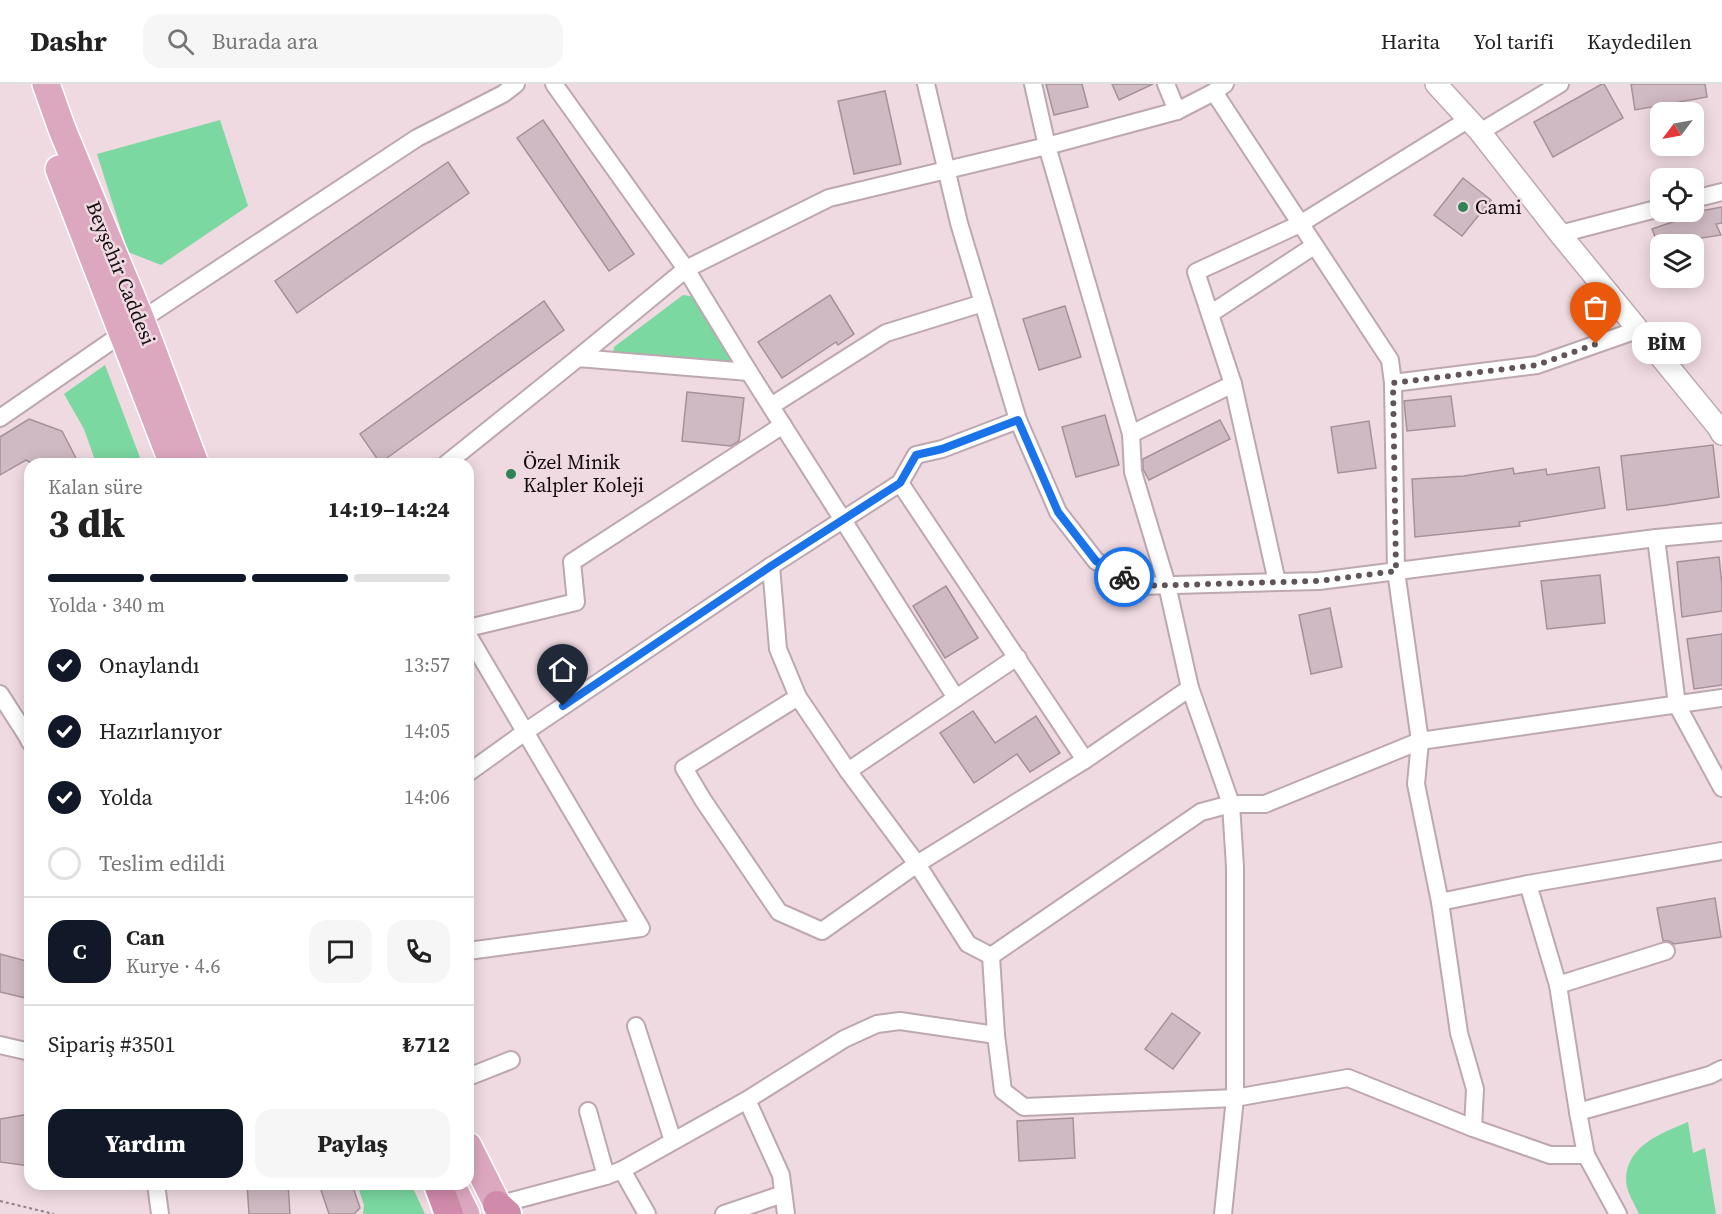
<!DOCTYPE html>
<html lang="tr">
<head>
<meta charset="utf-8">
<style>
  :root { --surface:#fff; --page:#f6f6f6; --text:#222; --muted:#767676; --line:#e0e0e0; --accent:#111827 }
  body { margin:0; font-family:"Source Serif 4",serif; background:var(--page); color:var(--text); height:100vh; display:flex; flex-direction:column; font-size:22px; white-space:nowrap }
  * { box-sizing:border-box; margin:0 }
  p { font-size:20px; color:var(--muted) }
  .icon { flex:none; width:33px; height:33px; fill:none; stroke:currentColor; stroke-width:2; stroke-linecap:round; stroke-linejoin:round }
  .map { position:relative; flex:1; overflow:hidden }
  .drawer { position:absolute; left:24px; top:374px; width:450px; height:732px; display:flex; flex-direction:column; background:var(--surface); border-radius:18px; box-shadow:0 3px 15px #0003 }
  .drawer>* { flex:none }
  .needle { width:39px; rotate:238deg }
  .buttons { position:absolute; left:1650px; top:18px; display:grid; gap:12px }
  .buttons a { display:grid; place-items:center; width:54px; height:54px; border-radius:12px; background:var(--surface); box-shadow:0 3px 15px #0003; font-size:30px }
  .pin { position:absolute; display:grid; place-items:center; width:51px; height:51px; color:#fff; margin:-62px -26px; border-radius:50% 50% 50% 0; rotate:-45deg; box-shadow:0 0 6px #0007 }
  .pin .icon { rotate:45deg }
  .courier { position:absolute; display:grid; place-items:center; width:60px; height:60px; margin:-30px; border:4px solid #1a73e8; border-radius:50%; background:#fff; color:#222; box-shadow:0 2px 8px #0007 }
  .bubble { position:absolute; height:42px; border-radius:18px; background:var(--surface); box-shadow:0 3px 15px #0003; font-size:20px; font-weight:800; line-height:42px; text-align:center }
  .overview em { font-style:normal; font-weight:800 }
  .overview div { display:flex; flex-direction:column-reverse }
  .overview { display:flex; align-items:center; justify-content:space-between; height:102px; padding:0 24px }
  h1 { font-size:39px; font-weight:800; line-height:45px }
  .bar { display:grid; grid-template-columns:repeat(4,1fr); gap:9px 6px; align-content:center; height:72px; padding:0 24px }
  .bar i { height:8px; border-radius:4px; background:var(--line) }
  .bar .active { background:var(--accent) }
  .bar p { grid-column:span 4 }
  .line { display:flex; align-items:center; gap:15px; padding:0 24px; border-top:2px solid var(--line) }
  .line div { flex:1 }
  .round { display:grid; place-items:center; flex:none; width:63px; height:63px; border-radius:18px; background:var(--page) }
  ol { padding:0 24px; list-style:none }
  li { display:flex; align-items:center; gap:18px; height:66px }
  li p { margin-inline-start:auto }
  li .icon { padding:6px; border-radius:50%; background:var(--accent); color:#fff; stroke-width:4 }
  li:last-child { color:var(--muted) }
  li i { width:33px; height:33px; border:3px solid var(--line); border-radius:50% }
  .primary-button { display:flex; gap:12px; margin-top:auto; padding:12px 24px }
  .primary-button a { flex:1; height:69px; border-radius:18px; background:var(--accent); color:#fff; font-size:24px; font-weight:800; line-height:69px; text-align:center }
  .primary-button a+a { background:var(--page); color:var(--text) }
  header { display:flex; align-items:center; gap:36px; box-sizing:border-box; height:84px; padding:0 30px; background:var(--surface); border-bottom:2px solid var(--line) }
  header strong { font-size:28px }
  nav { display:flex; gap:33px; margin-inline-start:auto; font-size:21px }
  .search { width:420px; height:54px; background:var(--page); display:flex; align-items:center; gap:15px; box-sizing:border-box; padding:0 21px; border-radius:18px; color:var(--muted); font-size:22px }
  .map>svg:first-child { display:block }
</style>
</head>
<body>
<header>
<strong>Dashr</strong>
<div class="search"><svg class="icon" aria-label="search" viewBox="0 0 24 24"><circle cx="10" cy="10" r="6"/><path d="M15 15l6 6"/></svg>Burada ara</div>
<nav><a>Harita</a><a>Yol tarifi</a><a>Kaydedilen</a></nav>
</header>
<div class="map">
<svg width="1722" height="1130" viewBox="0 0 1722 1130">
  <rect width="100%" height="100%" fill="#f0dae2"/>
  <g fill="#7bd8a0">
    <polygon points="220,36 248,122 161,181 128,168 97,70"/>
    <polygon points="683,211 696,213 732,273 726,282 613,272 614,263"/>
    <polygon points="105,281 142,379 96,379 84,345 64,310"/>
    <path d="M1688 1038 1693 1069 1705 1064 1716 1130H1639C1634 1119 1626 1107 1626 1095 1627 1061 1662 1049 1688 1038Z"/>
    <polygon points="357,1100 411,1100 425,1130 363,1130 364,1121"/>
  </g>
  <g fill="#cfb9c2" stroke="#a59199" stroke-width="1.5">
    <polygon points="1046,0 1082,0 1088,23 1054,31"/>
    <polygon points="1112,0 1153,0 1119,16"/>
    <polygon points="1602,0 1604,0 1623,34 1553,73 1534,38"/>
    <polygon points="1631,0 1705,0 1707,13 1635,26"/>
    <polygon points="885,7 901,80 854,90 838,17"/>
    <polygon points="543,36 634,170 609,187 517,54"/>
    <polygon points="448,78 469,109 297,229 275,197"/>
    <polygon points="1463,94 1491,116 1462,152 1434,131"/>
    <polygon points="1722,123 1722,139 1716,140 1721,151 1695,155 1696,160 1660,160 1659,163 1652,145 1690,132 1689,129"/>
    <polygon points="830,211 854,250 838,261 836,258 782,294 758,258"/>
    <polygon points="544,217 564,246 380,379 360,350"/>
    <polygon points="1065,222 1081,273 1039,286 1023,235"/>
    <polygon points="687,308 744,314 739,357 731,362 682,357"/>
    <polygon points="1451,312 1455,342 1407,347 1404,317"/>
    <polygon points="1105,331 1119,381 1076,393 1062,343"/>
    <polygon points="29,335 62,347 79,380 33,380 26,376 0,391 0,353"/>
    <polygon points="1220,336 1230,355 1149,396 1143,385 1143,375"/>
    <polygon points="1369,337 1376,384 1338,389 1331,343"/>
    <polygon points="1713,361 1719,413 1667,421 1627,426 1621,372"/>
    <polygon points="1599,383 1605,424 1519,438 1520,442 1415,453 1412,395 1464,392 1513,384 1514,390 1546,385 1547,391"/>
    <polygon points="1719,473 1722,501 1722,527 1682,533 1677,478"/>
    <polygon points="1600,491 1605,539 1547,545 1541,497"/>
    <polygon points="946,502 978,554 945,574 913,522"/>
    <polygon points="1330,524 1342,583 1311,590 1299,531"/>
    <polygon points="1722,550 1722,601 1694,605 1687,555"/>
    <polygon points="973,627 995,659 1036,632 1060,669 1030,688 1017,670 974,699 940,649"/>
    <polygon points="1715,814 1721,853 1674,860 1669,857 1663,857 1657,824"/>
    <polygon points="0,870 30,878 30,915 0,908"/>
    <polygon points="1172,929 1200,949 1173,985 1145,965"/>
    <polygon points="30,1030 30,1082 0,1078 0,1035"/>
    <polygon points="1073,1034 1075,1074 1019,1077 1017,1037"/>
    <polygon points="247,1100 288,1100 290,1130 249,1130"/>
    <polygon points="319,1100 352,1100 360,1124 354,1130 329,1130"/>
  </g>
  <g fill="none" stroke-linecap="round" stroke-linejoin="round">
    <defs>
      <g id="minor">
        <polyline points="554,0 686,185 749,288 956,614"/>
        <polyline points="926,0 959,139 1018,336 1058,428 1096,477 1140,502 1319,497 1656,454 1722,448"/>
        <polyline points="1033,0 1047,62 1131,350"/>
        <polyline points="1166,0 1177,27"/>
        <polyline points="1214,8 1390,276 1393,299 1396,487 1420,657 1416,700 1440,818 1459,949 1475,1005 1473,1044"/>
        <polyline points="1480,48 1560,0"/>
        <polyline points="1694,115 1722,108"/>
        <polyline points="1560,150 1660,124"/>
        <polyline points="1210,230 1314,162"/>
        <polyline points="141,236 417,54 503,10 516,0"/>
        <polyline points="578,274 686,185 829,114 1047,62 1177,27 1214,8 1225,0"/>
        <polyline points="1393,299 1537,281 1640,245"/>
        <polyline points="771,322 886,249 983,219"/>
        <polyline points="0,334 123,249"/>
        <polyline points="446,380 578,274 749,288"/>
        <polyline points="900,399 1085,676"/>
        <polyline points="1656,454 1677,621 1722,704"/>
        <polyline points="771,482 778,565 798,613 848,687 917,780 968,860 991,872"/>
        <polyline points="1277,498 1233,300 1196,188 1300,140 1469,35"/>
        <polyline points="468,544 576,518 572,478 783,341"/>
        <polyline points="468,551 641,844 468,867"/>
        <polyline points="0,610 27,652 30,658"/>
        <polyline points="798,613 684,684 703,716 779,828 822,847 917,780 1085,676 1190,604"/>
        <polyline points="848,687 1011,577 1018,574"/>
        <polyline points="468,689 525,648 771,482 900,399 916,371 942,365 1018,336"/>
        <polyline points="1528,800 1558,901 1578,1028 1586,1071"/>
        <polyline points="1440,818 1528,800 1722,767"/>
        <polyline points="1558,901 1666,867"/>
        <polyline points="636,942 673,1057"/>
        <polyline points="0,961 30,968"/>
        <polyline points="468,993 511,976"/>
        <polyline points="747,1016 781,1091 786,1130"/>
        <polyline points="588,1027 606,1092"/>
        <polyline points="1578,1028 1710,991 1722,985"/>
        <polyline points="622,1086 647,1130"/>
        <polyline points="156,1100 160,1130"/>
        <polyline points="497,1121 606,1092 622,1086 747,1016 844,955 877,940 900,937 996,951"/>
        <polyline points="724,1130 783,1110"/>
        <polyline points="1223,1130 1235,1014 1235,783 1231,720 1190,604 1167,501 1133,388 1131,350 1233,300"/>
        <polyline points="1618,1130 1586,1071 1550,1071 1473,1044 1348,994 1235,1014 1024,1023 1003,1007 996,951 991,872 1201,728 1231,720 1265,720 1420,657 1722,614"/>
      </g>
      <polyline id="tertiary" points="1436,0 1480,48 1560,150 1718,343 1722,350"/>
      <g id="primary">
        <polyline points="46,0 62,45 141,236 195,380"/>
        <polyline points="59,85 173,380"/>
        <polyline points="468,1062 502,1130"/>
        <polyline points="451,1100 466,1130"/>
      </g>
      <g id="trunk">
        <polyline points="438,1100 449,1130"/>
        <polyline points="497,1121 507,1130"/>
      </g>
    </defs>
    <use href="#minor" stroke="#bda7b0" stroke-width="20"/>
    <use href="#tertiary" stroke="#bda7b0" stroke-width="24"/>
    <use href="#primary" stroke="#fff" stroke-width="30"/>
    <use href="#trunk" stroke="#fff" stroke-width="32"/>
    <polyline stroke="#8e7f85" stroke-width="2" stroke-dasharray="3 3" stroke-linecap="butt" points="0,1117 54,1130"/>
    <use href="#minor" stroke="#fff" stroke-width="16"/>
    <use href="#tertiary" stroke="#fff" stroke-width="21"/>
    <use href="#primary" stroke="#dca8c0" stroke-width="27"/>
    <use href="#trunk" stroke="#d08bab" stroke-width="28"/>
  </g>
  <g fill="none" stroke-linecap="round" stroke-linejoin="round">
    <polyline stroke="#61555a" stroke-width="6" stroke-dasharray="0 10.8" points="1124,493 1140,502 1318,497 1396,487 1393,299 1537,281 1596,260"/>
    <polyline stroke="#1a73e8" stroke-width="8" points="563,622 771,482 900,399 916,371 942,365 1018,336 1058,428 1096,477 1124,493"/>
  </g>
  <g fill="#308356" stroke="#f0dae2" stroke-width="2">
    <circle cx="1463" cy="123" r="6"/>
    <circle cx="511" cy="390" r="6"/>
  </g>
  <g text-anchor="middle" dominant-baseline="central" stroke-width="5" stroke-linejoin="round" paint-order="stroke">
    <g font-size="20" fill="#140d10" stroke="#f0dae2" text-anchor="start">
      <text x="1475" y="123">Cami</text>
      <text x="523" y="378">Özel Minik<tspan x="523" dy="23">Kalpler Koleji</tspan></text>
    </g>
    <g font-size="20" fill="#140d10" stroke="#f0dae2">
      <text transform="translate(121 189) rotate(68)">Beyşehir Caddesi</text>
    </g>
  </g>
</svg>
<div class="buttons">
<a><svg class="needle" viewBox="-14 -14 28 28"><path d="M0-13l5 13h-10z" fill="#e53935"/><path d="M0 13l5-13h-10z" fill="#767676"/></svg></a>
<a><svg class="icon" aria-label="locate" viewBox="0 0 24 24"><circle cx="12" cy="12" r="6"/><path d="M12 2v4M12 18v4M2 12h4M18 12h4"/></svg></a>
<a><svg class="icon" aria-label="layers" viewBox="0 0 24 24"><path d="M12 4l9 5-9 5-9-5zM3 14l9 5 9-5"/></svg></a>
</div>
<div class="pin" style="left:1596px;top:260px;background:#ea580c"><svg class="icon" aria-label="bag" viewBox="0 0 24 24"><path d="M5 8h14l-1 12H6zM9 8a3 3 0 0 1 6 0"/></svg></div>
<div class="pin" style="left:563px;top:622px;background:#1f2937"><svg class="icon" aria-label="home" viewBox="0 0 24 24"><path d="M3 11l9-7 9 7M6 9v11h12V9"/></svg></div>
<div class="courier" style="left:1124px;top:493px"><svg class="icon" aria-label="bike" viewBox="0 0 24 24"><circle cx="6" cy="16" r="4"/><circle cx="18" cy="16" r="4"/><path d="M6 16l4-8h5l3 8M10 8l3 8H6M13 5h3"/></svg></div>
<div class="bubble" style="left:1632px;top:238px;width:69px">BİM</div>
<section class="drawer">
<div class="overview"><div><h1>3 dk</h1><p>Kalan süre</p></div><em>14:19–14:24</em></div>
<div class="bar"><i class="active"></i><i class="active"></i><i class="active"></i><i></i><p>Yolda · 340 m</p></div>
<ol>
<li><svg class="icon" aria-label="check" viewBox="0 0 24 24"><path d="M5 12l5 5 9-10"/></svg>Onaylandı<p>13:57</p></li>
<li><svg class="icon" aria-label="check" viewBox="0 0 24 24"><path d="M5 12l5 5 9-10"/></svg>Hazırlanıyor<p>14:05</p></li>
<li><svg class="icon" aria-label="check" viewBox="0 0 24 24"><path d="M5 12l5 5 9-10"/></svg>Yolda<p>14:06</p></li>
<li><i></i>Teslim edildi</li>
</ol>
<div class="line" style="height:108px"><b class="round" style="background:var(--accent);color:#fff">C</b><div><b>Can</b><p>Kurye · 4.6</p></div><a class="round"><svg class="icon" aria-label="chat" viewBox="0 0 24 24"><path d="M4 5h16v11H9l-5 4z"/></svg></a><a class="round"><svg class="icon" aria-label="phone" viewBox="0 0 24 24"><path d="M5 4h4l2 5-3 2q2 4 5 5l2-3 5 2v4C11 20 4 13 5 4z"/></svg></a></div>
<div class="line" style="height:78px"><div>Sipariş #3501</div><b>₺712</b></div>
<div class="primary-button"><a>Yardım</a><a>Paylaş</a></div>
</section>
</div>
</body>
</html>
